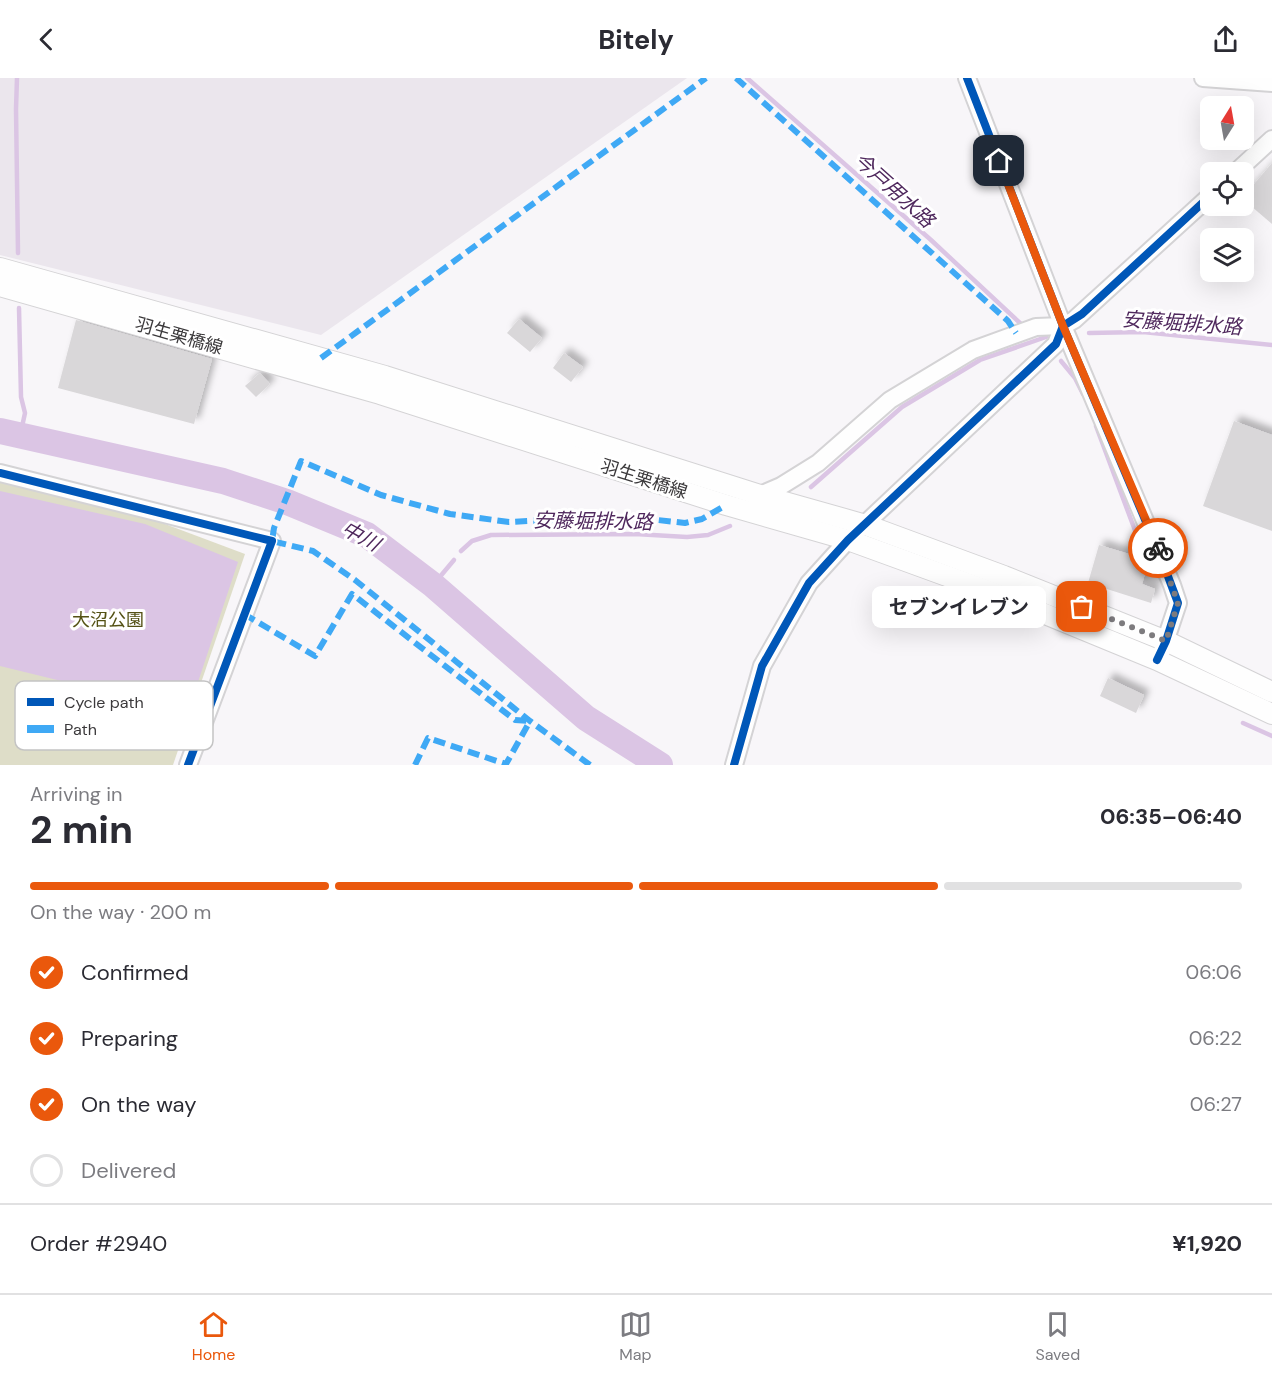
<!DOCTYPE html>
<html lang="en">
<head>
<meta charset="utf-8">
<style>
  :root { --surface:#fff; --page:#f2f2f3; --text:#2b2b33; --muted:#7c7c81; --line:#e1e1e2; --accent:#ea580c }
  body { margin:0; font-family:"DM Sans","Noto Sans JP",sans-serif; background:var(--page); color:var(--text); height:100vh; display:flex; flex-direction:column; font-size:22px; white-space:nowrap }
  * { box-sizing:border-box; margin:0 }
  p { font-size:20px; color:var(--muted) }
  .icon { flex:none; width:33px; height:33px; fill:none; stroke:currentColor; stroke-width:2; stroke-linecap:round; stroke-linejoin:round }
  .map { position:relative; height:687px; overflow:hidden }
  .drawer { display:flex; flex-direction:column; background:var(--surface); flex:1 }
  .drawer>* { flex:none }
  .needle { width:39px; rotate:11deg }
  .fabs { position:absolute; left:1200px; top:18px; display:grid; gap:12px }
  .fabs a { display:grid; place-items:center; width:54px; height:54px; border-radius:9px; background:var(--surface); box-shadow:0 6px 24px #0002; font-size:30px }
  .pin { position:absolute; display:grid; place-items:center; width:51px; height:51px; color:#fff; margin:-26px; border-radius:12px; box-shadow:0 3px 9px #0006 }
  .courier { position:absolute; display:grid; place-items:center; width:60px; height:60px; margin:-30px; border:4px solid #ea580c; border-radius:50%; background:#fff; color:#222; box-shadow:0 2px 8px #0007 }
  .bubble { position:absolute; height:42px; border-radius:9px; background:var(--surface); box-shadow:0 6px 24px #0002; font-size:20px; font-weight:700; line-height:42px; text-align:center }
  .overview em { font-style:normal; font-weight:700 }
  .overview div { display:flex; flex-direction:column-reverse }
  .overview { display:flex; align-items:center; justify-content:space-between; height:102px; padding:0 30px }
  h1 { font-size:39px; font-weight:700; line-height:45px }
  .bar { display:grid; grid-template-columns:repeat(4,1fr); gap:9px 6px; align-content:center; height:72px; padding:0 30px }
  .bar i { height:8px; border-radius:4px; background:var(--line) }
  .bar .current { background:var(--accent) }
  .bar p { grid-column:span 4 }
  .line { display:flex; align-items:center; gap:15px; padding:0 30px; border-top:2px solid var(--line) }
  .line div { flex:1 }
  ol { padding:0 30px; list-style:none }
  li { display:flex; align-items:center; gap:18px; height:66px }
  li p { margin-inline-start:auto }
  li .icon { padding:6px; border-radius:50%; background:var(--accent); color:#fff; stroke-width:4 }
  li:last-child { color:var(--muted) }
  li i { width:33px; height:33px; border:3px solid var(--line); border-radius:50% }
  header { display:flex; justify-content:space-between; align-items:center; height:78px; padding:0 30px; background:var(--surface); font-size:27px; font-weight:700 }
  .tab-bar { display:flex; justify-content:space-around; align-items:center; height:84px; border-top:2px solid var(--line); background:var(--surface); font-size:16px; color:var(--muted) }
  .tab-bar a { display:grid; justify-items:center; gap:3px }
  .tab-bar .current { color:var(--accent) }
  .map>svg:first-child { display:block }
</style>
</head>
<body>
<header><svg class="icon" aria-label="back" viewBox="0 0 24 24"><path d="M15 5l-7 7 7 7"/></svg>Bitely<svg class="icon" aria-label="share" viewBox="0 0 24 24"><path d="M12 15V3M7 8l5-5 5 5M5 13v7h14v-7"/></svg></header>
<div class="map">
<svg width="1272" height="687" viewBox="0 0 1272 687">
  <defs>
    <filter id="shadow"><feDropShadow dx="5.5" dy="-5.5" stdDeviation="3" flood-color="#0004"/></filter>
  </defs>
  <rect width="100%" height="100%" fill="#f8f6f9"/>
  <polygon fill="#ebe6ed" points="0,0 687,0 321,257 0,177"/>
  <polygon fill="#deddc8" points="0,404 149,440 245,476 173,687 0,687"/>
  <polygon fill="#dbc5e4" points="0,413 145,446 238,484 188,634 0,588"/>
  <g fill="none" stroke-linecap="round" stroke-linejoin="round">
    <g stroke="#dbc5e4" stroke-width="4.5">
      <polyline points="17,0 16,31 18,175"/>
      <polyline points="747,0 931,162 1021,246 1023,250"/>
      <polyline points="19,230 21,319 25,335 20,358"/>
      <polyline points="1089,255 1143,254 1272,267"/>
      <polyline points="1061,283 1075,300 1083,316"/>
      <polyline points="1096,348 1136,455"/>
      <polyline points="811,409 902,329 980,282 1046,259"/>
      <polyline points="461,473 472,463 491,457 635,456 687,459 708,457 730,448"/>
      <polyline points="433,507 454,482"/>
      <polyline points="1243,645 1272,658"/>
    </g>
    <polyline stroke="#dbc5e4" stroke-width="26" points="0,353 223,403 287,424 367,457 433,507 586,640 660,687"/>
  </g>
  <g fill="#d9d7d9" filter="url(#shadow)">
    <polygon points="1272,85 1272,146 1244,122 1244,118"/>
    <polygon points="519,241 542,260 530,274 507,255"/>
    <polygon points="76,242 212,281 194,346 58,310"/>
    <polygon points="564,275 583,289 571,304 553,290"/>
    <polygon points="260,295 270,306 256,319 245,308"/>
    <polygon points="1234,343 1272,357 1272,453 1203,428"/>
    <polygon points="1099,467 1149,482 1142,506 1155,511 1151,525 1088,505"/>
    <polygon points="1108,600 1144,617 1136,635 1100,618"/>
  </g>
  <g fill="none" stroke-linecap="round" stroke-linejoin="round">
    <defs>
      <g id="minor">
        <polyline points="967,0 1063,248 1172,507 1178,525 1162,573"/>
        <polyline points="1203,0 1272,5"/>
        <polyline points="1236,94 1272,61"/>
        <polyline points="0,395 272,463 188,687"/>
        <polyline points="760,417 781,408 818,385 890,322 973,272 1036,249 1063,248 1074,242 1210,118"/>
        <polyline points="734,687 762,588 809,505 848,462 1056,266 1063,248"/>
      </g>
      <g id="major">
        <polyline points="0,190 385,298 760,417 866,447 1004,498 1166,563 1272,614"/>
        <polyline points="0,208 380,316 726,427 848,462 999,517 1157,582 1272,636"/>
      </g>
    </defs>
    <use href="#minor" stroke="#d4d3d5" stroke-width="20"/>
    <use href="#major" stroke="#d4d3d5" stroke-width="22"/>
    <use href="#minor" stroke="#fefefe" stroke-width="16"/>
    <use href="#major" stroke="#fefefe" stroke-width="20"/>
    <g stroke="#3fa9f5" stroke-width="6" stroke-dasharray="12 6" stroke-linecap="butt">
      <polyline points="736,0 1008,243 1016,255"/>
      <polyline points="321,280 706,0"/>
      <polyline points="244,536 315,578 352,516 515,642 530,643"/>
      <polyline points="415,687 428,660 506,686 530,643"/>
      <polyline points="590,687 530,643 355,502 313,473 272,463 274,450 301,383 381,417 450,436 509,444 621,438 685,445 702,441 726,427"/>
    </g>
    <defs>
      <g id="cycleway">
        <polyline points="967,0 1063,248 1160,477 1178,525 1166,563 1157,582"/>
        <polyline points="0,395 272,463 188,687"/>
        <polyline points="734,687 762,588 809,505 848,462 1056,266 1063,248 1082,236 1210,118"/>
      </g>
    </defs>
    <use href="#cycleway" stroke="#fff" stroke-width="11"/>
    <use href="#cycleway" stroke="#0057b8" stroke-width="8"/>
  </g>
  <g fill="none" stroke-linecap="round" stroke-linejoin="round">
    <polyline stroke="#7d7b7e" stroke-width="6" stroke-dasharray="0 10.8" points="1082,529 1166,563 1178,525 1158,470"/>
    <polyline stroke="#ea580c" stroke-width="8" points="999,83 1063,248 1158,470"/>
  </g>
  <g text-anchor="middle" dominant-baseline="central" stroke-width="6" stroke-linejoin="round" paint-order="stroke">
    <g font-size="18" fill="#3b393b" stroke="#fff">
      <text transform="translate(179 258) rotate(16)">羽生栗橋線</text>
      <text transform="translate(644 401) rotate(18)">羽生栗橋線</text>
    </g>
    <g font-size="18" fill="#545115" stroke="#fff">
      <text x="108" y="542">大沼公園</text>
    </g>
    <g font-size="20" font-style="italic" fill="#4f285d" stroke="#fff">
      <text transform="translate(894 112) rotate(42)">今戸用水路</text>
      <text transform="translate(1182 245) rotate(4)">安藤堀排水路</text>
      <text transform="translate(593 443) rotate(1)">安藤堀排水路</text>
      <text transform="translate(361 458) rotate(29)">中川</text>
    </g>
  </g>
  <rect x="15" y="603" width="198" height="69" rx="9" fill="#fff" stroke="#c4c4c4" stroke-width="1.5"/>
  <rect x="27" y="620" width="27" height="8" fill="#0057b8"/>
  <rect x="27" y="647" width="27" height="8" fill="#3fa9f5"/>
  <g font-size="16" fill="#3b393b">
    <text x="64" y="630">Cycle path</text>
    <text x="64" y="657">Path</text>
  </g>
</svg>
<div class="fabs">
<a><svg class="needle" viewBox="-14 -14 28 28"><path d="M0-13l5 13h-10z" fill="#e53935"/><path d="M0 13l5-13h-10z" fill="#7c7c81"/></svg></a>
<a><svg class="icon" aria-label="locate" viewBox="0 0 24 24"><circle cx="12" cy="12" r="6"/><path d="M12 2v4M12 18v4M2 12h4M18 12h4"/></svg></a>
<a><svg class="icon" aria-label="layers" viewBox="0 0 24 24"><path d="M12 4l9 5-9 5-9-5zM3 14l9 5 9-5"/></svg></a>
</div>
<div class="pin" style="left:1082px;top:529px;background:#ea580c"><svg class="icon" aria-label="bag" viewBox="0 0 24 24"><path d="M5 8h14l-1 12H6zM9 8a3 3 0 0 1 6 0"/></svg></div>
<div class="pin" style="left:999px;top:83px;background:#1f2937"><svg class="icon" aria-label="home" viewBox="0 0 24 24"><path d="M3 11l9-7 9 7M6 9v11h12V9"/></svg></div>
<div class="courier" style="left:1158px;top:470px"><svg class="icon" aria-label="bike" viewBox="0 0 24 24"><circle cx="6" cy="16" r="4"/><circle cx="18" cy="16" r="4"/><path d="M6 16l4-8h5l3 8M10 8l3 8H6M13 5h3"/></svg></div>
<div class="bubble" style="left:872px;top:508px;width:174px">セブンイレブン</div>
</div>
<section class="drawer">
<div class="overview"><div><h1>2 min</h1><p>Arriving in</p></div><em>06:35–06:40</em></div>
<div class="bar"><i class="current"></i><i class="current"></i><i class="current"></i><i></i><p>On the way · 200 m</p></div>
<ol>
<li><svg class="icon" aria-label="check" viewBox="0 0 24 24"><path d="M5 12l5 5 9-10"/></svg>Confirmed<p>06:06</p></li>
<li><svg class="icon" aria-label="check" viewBox="0 0 24 24"><path d="M5 12l5 5 9-10"/></svg>Preparing<p>06:22</p></li>
<li><svg class="icon" aria-label="check" viewBox="0 0 24 24"><path d="M5 12l5 5 9-10"/></svg>On the way<p>06:27</p></li>
<li><i></i>Delivered</li>
</ol>
<div class="line" style="height:78px"><div>Order #2940</div><b>¥1,920</b></div>
</section>
<nav class="tab-bar">
<a class="current"><svg class="icon" aria-label="home" viewBox="0 0 24 24"><path d="M3 11l9-7 9 7M6 9v11h12V9"/></svg>Home</a>
<a><svg class="icon" aria-label="map" viewBox="0 0 24 24"><path d="M3 6l6-2 6 2 6-2v14l-6 2-6-2-6 2zM9 4v14M15 6v14"/></svg>Map</a>
<a><svg class="icon" aria-label="saved" viewBox="0 0 24 24"><path d="M7 4h10v16l-5-4-5 4z"/></svg>Saved</a>
</nav>
</body>
</html>
